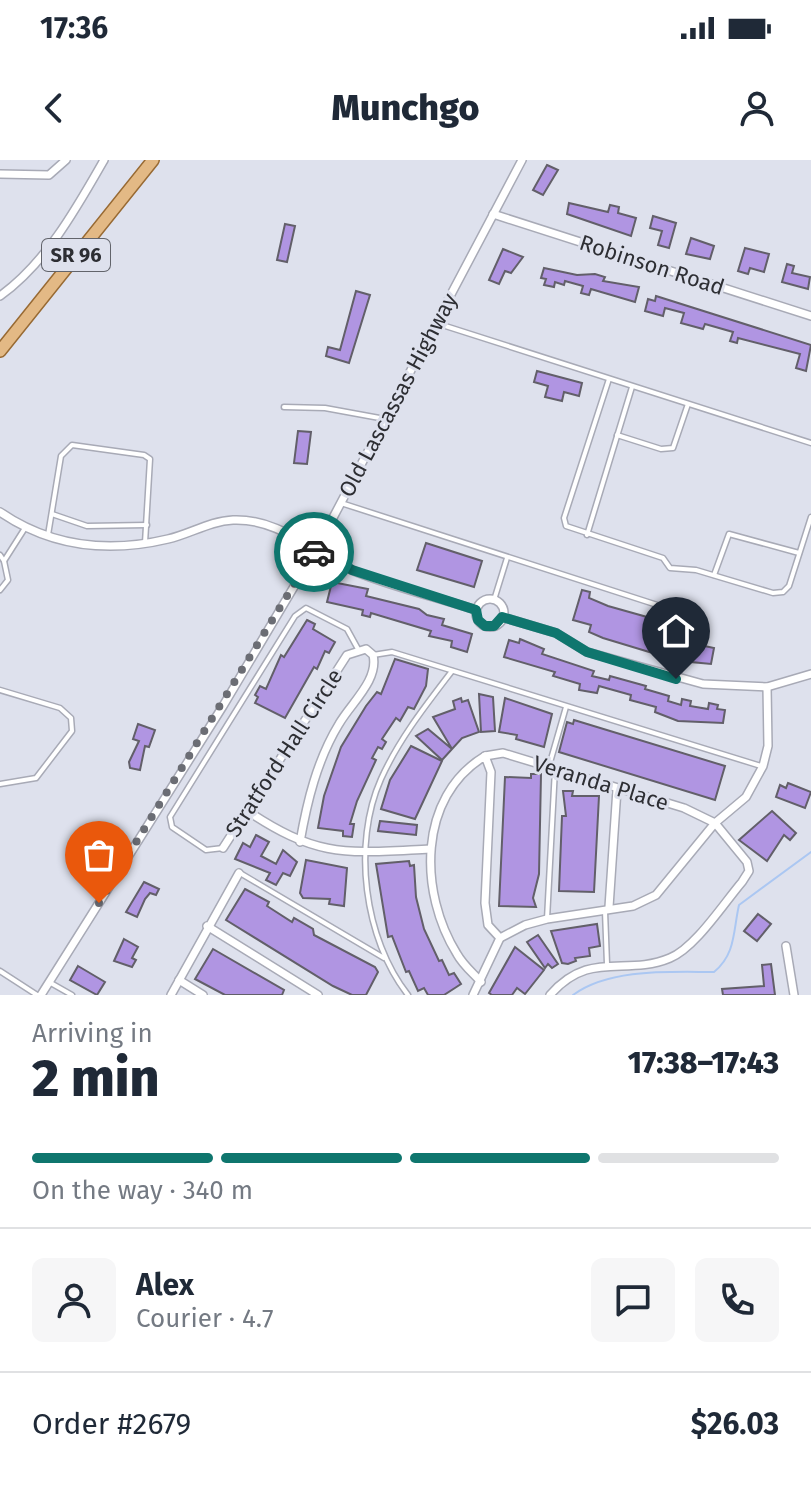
<!DOCTYPE html>
<html lang="en">
<head>
<meta charset="utf-8">
<style>
  :root { --surface:#fff; --page:#f6f6f7; --text:#1f2937; --muted:#747a83; --line:#e0e1e3; --accent:#0f766e }
  body { margin:0; font-family:"Fira Sans",sans-serif; background:var(--page); color:var(--text); height:100vh; display:flex; flex-direction:column; font-size:30px; white-space:nowrap }
  * { box-sizing:border-box; margin:0 }
  p { font-size:26px; color:var(--muted) }
  .icon { flex:none; width:44px; height:44px; fill:none; stroke:currentColor; stroke-width:2; stroke-linecap:round; stroke-linejoin:round }
  .map { position:relative; height:835px; overflow:hidden }
  .side { display:flex; flex-direction:column; background:var(--surface); flex:1 }
  .side>* { flex:none }
  .pin { position:absolute; display:grid; place-items:center; width:68px; height:68px; color:#fff; margin:-82px -34px; border-radius:50% 50% 50% 0; rotate:-45deg; box-shadow:0 0 8px #0007 }
  .pin .icon { rotate:45deg }
  .courier { position:absolute; display:grid; place-items:center; width:80px; height:80px; margin:-40px; border:6px solid #0f766e; border-radius:50%; background:#fff; color:#222; box-shadow:0 2px 10px #0007 }
  .summary em { font-style:normal; font-weight:800 }
  .summary div { display:flex; flex-direction:column-reverse }
  .summary { display:flex; align-items:center; justify-content:space-between; height:136px; padding:0 32px }
  h1 { font-size:52px; font-weight:800; line-height:60px }
  .bar { display:grid; grid-template-columns:repeat(4,1fr); gap:12px 8px; align-content:center; height:96px; padding:0 32px }
  .bar i { height:10px; border-radius:6px; background:var(--line) }
  .bar .selected { background:var(--accent) }
  .bar p { grid-column:span 4 }
  .line { display:flex; align-items:center; gap:20px; padding:0 32px; border-top:2px solid var(--line) }
  .line div { flex:1 }
  .round { display:grid; place-items:center; flex:none; width:84px; height:84px; border-radius:12px; background:var(--page) }
  .status { display:flex; justify-content:space-between; align-items:center; height:56px; padding:0 40px; background:var(--surface); direction:ltr }
  .status svg { height:22px; fill:currentColor }
  header { display:flex; justify-content:space-between; align-items:center; height:104px; padding:0 32px; background:var(--surface); font-size:36px; font-weight:800 }
  .map>svg:first-child { display:block }
</style>
</head>
<body>
<div class="status"><b>17:36</b><svg viewBox="0 0 49 12"><path d="M0 12V9h3v3zM5 12V6h3v6zM10 12V3h3v9zM15 12V0h3v12zM26 1h20v11H26zM47 4h2v5h-2z"/></svg></div>
<header><svg class="icon" aria-label="back" viewBox="0 0 24 24"><path d="M15 5l-7 7 7 7"/></svg>Munchgo<svg class="icon" aria-label="person" viewBox="0 0 24 24"><circle cx="12" cy="8" r="4"/><path d="M4 21q1-7 8-7t8 7"/></svg></header>
<div class="map">
<svg width="811" height="835" viewBox="0 0 811 835">
  <rect width="100%" height="100%" fill="#dee1ed"/>
  <g fill="none" stroke-linecap="round" stroke-linejoin="round">
    <path stroke="#abc7f2" stroke-width="2" d="M573 835C610 808 670 812 714 812 736 794 733 771 739 745L811 692"/>
  </g>
  <g fill="#b095e2" stroke="#625f69" stroke-width="2">
    <polygon points="547,5 558,10 543,35 533,30"/>
    <polygon points="569,43 608,52 610,45 619,47 618,53 636,58 631,76 567,54"/>
    <polygon points="653,56 676,63 669,88 658,85 662,71 650,68"/>
    <polygon points="285,64 295,66 287,102 277,100"/>
    <polygon points="691,78 714,86 710,99 686,94"/>
    <polygon points="745,88 769,94 764,112 750,108 748,114 738,111"/>
    <polygon points="503,89 523,97 511,113 505,111 499,124 489,120"/>
    <polygon points="787,104 794,106 792,113 810,117 808,129 782,122"/>
    <polygon points="544,108 577,115 595,114 605,117 603,121 639,127 635,142 591,129 589,135 581,133 583,126 565,121 564,125 555,122 554,127 544,125 546,119 541,118"/>
    <polygon points="356,131 370,135 349,203 326,196 328,187 340,190"/>
    <polygon points="656,136 811,185 806,211 796,208 800,194 738,178 737,183 730,181 733,172 705,164 703,169 681,163 684,153 665,148 663,156 645,151 648,139 655,141"/>
    <polygon points="537,211 582,223 579,236 564,232 562,241 545,237 548,226 534,222"/>
    <polygon points="298,271 311,272 307,304 294,303"/>
    <polygon points="426,383 482,401 474,427 417,410"/>
    <polygon points="332,422 368,429 366,436 419,449 427,455 444,459 442,465 472,474 467,492 451,487 452,481 429,476 431,471 371,453 370,457 362,455 363,450 327,442"/>
    <polygon points="582,430 590,432 589,438 608,446 679,466 669,498 603,478 589,472 591,465 573,460"/>
    <polygon points="307,460 315,464 313,469 335,482 329,493 325,491 317,509 314,507 285,558 255,543 258,537 255,535 260,526 266,529 281,495 284,497"/>
    <polygon points="520,479 544,489 542,494 594,511 592,516 609,520 610,516 646,526 645,529 669,536 668,541 681,545 682,539 691,541 690,546 708,549 709,543 718,545 717,549 725,550 723,563 678,561 655,552 656,547 630,540 631,535 599,526 597,533 579,530 580,524 553,516 555,512 504,497 509,480 519,483"/>
    <polygon points="695,484 714,488 711,504 691,502"/>
    <polygon points="395,499 428,509 426,526 414,549 408,547 400,561 396,558 382,579 386,582 382,589 378,587 372,598 376,600 357,641 350,664 354,664 352,677 343,676 343,671 318,668 324,636 341,587 366,546 377,532 381,534"/>
    <polygon points="479,534 493,537 495,571 481,572"/>
    <polygon points="461,538 462,542 468,540 479,572 462,578 442,600 416,576 428,569 452,589 433,557 455,549 453,541"/>
    <polygon points="505,538 552,554 544,587 516,579 517,575 499,572"/>
    <polygon points="574,560 725,606 715,640 559,592 567,562 573,564"/>
    <polygon points="138,564 155,570 149,587 145,586 140,610 130,608 129,602 139,581 133,579"/>
    <polygon points="411,586 442,601 415,659 381,649 390,620"/>
    <polygon points="531,614 541,614 539,714 533,738 536,747 499,746 505,617 531,618"/>
    <polygon points="788,623 811,632 805,648 776,637 780,625 786,628"/>
    <polygon points="563,631 573,631 572,636 599,636 594,732 559,731 562,656 566,656"/>
    <polygon points="772,651 796,673 790,680 784,675 767,701 739,680"/>
    <polygon points="380,661 417,665 416,675 378,671"/>
    <polygon points="256,675 269,682 261,696 276,704 283,690 297,702 290,716 283,713 276,725 266,720 270,713 235,699 243,683 250,687"/>
    <polygon points="306,700 347,708 344,746 329,744 330,739 303,738 300,733"/>
    <polygon points="409,701 410,706 414,705 416,737 424,769 439,801 442,800 449,815 454,813 461,824 444,835 428,835 424,828 418,831 409,811 406,812 392,776 388,777 376,704"/>
    <polygon points="144,722 159,729 156,735 150,733 145,739 137,757 126,752"/>
    <polygon points="245,729 269,742 267,746 292,762 294,758 313,769 314,775 375,807 378,812 366,835 352,835 333,826 226,760"/>
    <polygon points="758,754 771,764 757,781 744,771"/>
    <polygon points="597,764 600,786 589,788 590,796 575,798 576,801 568,804 562,803 551,771"/>
    <polygon points="538,775 558,804 552,808 548,804 545,808 527,782"/>
    <polygon points="124,779 138,787 132,798 136,800 132,807 114,801"/>
    <polygon points="515,787 544,810 525,834 517,828 512,835 492,835 489,833"/>
    <polygon points="213,789 284,830 282,835 225,835 195,819"/>
    <polygon points="771,804 775,835 723,835 722,829 764,826 762,805"/>
    <polygon points="78,806 105,822 97,835 70,820"/>
  </g>
  <g fill="none" stroke-linecap="round" stroke-linejoin="round">
    <defs>
      <g id="service">
        <polyline points="436,163 811,283"/>
        <polyline points="609,219 564,358 566,366 663,398 670,408 696,410 773,433 783,432 789,426 811,357"/>
        <polyline points="284,247 325,248 385,259"/>
        <polyline points="617,275 661,289 673,288 688,244"/>
        <path d="M341 343 679 452C701 468 685 494 678 515"/>
        <polyline points="52,354 87,366 147,365"/>
        <polyline points="48,375 61,296 72,285 144,295 150,299 145,383"/>
        <polyline points="587,375 632,227"/>
        <polyline points="0,395 4,401 25,368"/>
        <polyline points="714,415 729,374 799,393"/>
        <polyline points="0,430 8,420 4,401"/>
        <polyline points="494,440 507,398"/>
        <polyline points="373,495 392,492 761,606"/>
        <polyline points="0,530 60,548 71,558 72,571 36,618 0,624"/>
        <polyline points="549,606 566,547"/>
        <polyline points="223,688 206,690 172,667 170,657 295,456 306,448 347,469 358,489"/>
        <polyline points="240,713 384,798"/>
        <polyline points="605,751 607,804"/>
        <polyline points="547,759 555,609"/>
        <polyline points="0,811 37,835"/>
        <polyline points="49,822 72,835"/>
        <path d="M408 835C364 779 352 684 381 619 399 579 426 545 452 511"/>
      </g>
      <g id="minor">
        <polyline points="0,14 49,15 66,0"/>
        <polyline points="493,54 811,156"/>
        <path d="M0 136C46 103 76 49 104 0"/>
        <path d="M0 352C51 387 109 393 168 379 190 374 210 361 233 360 282 358 313 395 354 411 393 427 436 437 476 450"/>
        <circle cx="490" cy="453" r="14"/>
        <polyline points="502,457 556,473 587,492 703,524 767,527 811,514"/>
        <path d="M485 596 503 593 684 648 715 663 747 702 749 711 742 722C724 743 695 788 670 798 625 817 590 789 550 835"/>
        <path d="M246 650C319 699 346 693 430 689"/>
        <path d="M223 688 347 495 366 489 373 495C379 520 351 543 339 564 317 600 307 642 300 682"/>
        <polyline points="609,747 617,629"/>
        <polyline points="207,766 318,835"/>
        <polyline points="786,786 794,835"/>
        <polyline points="179,820 203,835"/>
        <path d="M481 822C473 813 463 805 457 794 419 733 417 637 485 596L491 612 485 743 488 765 500 778"/>
        <polyline points="41,835 223,546 317,388 522,0"/>
        <polyline points="171,835 239,713"/>
        <polyline points="473,835 500,778 525,765 547,759 633,746 656,735 715,663 746,637 763,606 768,586 767,527"/>
      </g>
      <polyline id="primary" points="0,191 153,0"/>
    </defs>
    <use href="#service" stroke="#a8aab6" stroke-width="7"/>
    <use href="#minor" stroke="#a8aab6" stroke-width="10"/>
    <use href="#primary" stroke="#986a33" stroke-width="14"/>
    <use href="#service" stroke="#fff" stroke-width="4"/>
    <use href="#minor" stroke="#fff" stroke-width="7"/>
    <use href="#primary" stroke="#e3b985" stroke-width="11"/>
  </g>
  <g fill="none" stroke-linecap="round" stroke-linejoin="round">
    <polyline stroke="#6b6d74" stroke-width="8" stroke-dasharray="0 14.4" points="99,743 314,392"/>
    <polyline stroke="#0f766e" stroke-width="10" points="314,392 317,388 352,410 476,450 478,460 485,466 494,466 502,457 556,473 587,492 676,519"/>
  </g>
  <g text-anchor="middle" dominant-baseline="central" stroke-width="6" stroke-linejoin="round" paint-order="stroke">
    <rect fill="#dee1ed" stroke="#62646b" stroke-width="2" x="42" y="79" width="68" height="32" rx="6"/>
    <g font-size="20" font-weight="bold" fill="#2d2e33">
      <text x="76" y="95">SR 96</text>
    </g>
    <g font-size="22" fill="#2d2e33" stroke="#dee1ed">
      <text transform="translate(652 105) rotate(18)">Robinson Road</text>
      <text transform="translate(398 235) rotate(-62)">Old Lascassas Highway</text>
      <text transform="translate(284 593) rotate(-57)">Stratford Hall Circle</text>
      <text transform="translate(601 623) rotate(17)">Veranda Place</text>
    </g>
  </g>
</svg>
<div class="pin" style="left:99px;top:743px;background:#ea580c"><svg class="icon" aria-label="bag" viewBox="0 0 24 24"><path d="M5 8h14l-1 12H6zM9 8a3 3 0 0 1 6 0"/></svg></div>
<div class="pin" style="left:676px;top:519px;background:#1f2937"><svg class="icon" aria-label="home" viewBox="0 0 24 24"><path d="M3 11l9-7 9 7M6 9v11h12V9"/></svg></div>
<div class="courier" style="left:314px;top:392px"><svg class="icon" aria-label="car" viewBox="0 0 24 24"><path d="M5 17H2v-5l4-1 3-4h7l3 4 3 1v5h-3M9 17h6M6 11h13"/><circle cx="7" cy="17" r="2"/><circle cx="17" cy="17" r="2"/></svg></div>
</div>
<section class="side">
<div class="summary"><div><h1>2 min</h1><p>Arriving in</p></div><em>17:38–17:43</em></div>
<div class="bar"><i class="selected"></i><i class="selected"></i><i class="selected"></i><i></i><p>On the way · 340 m</p></div>
<div class="line" style="height:144px"><a class="round"><svg class="icon" aria-label="person" viewBox="0 0 24 24"><circle cx="12" cy="8" r="4"/><path d="M4 21q1-7 8-7t8 7"/></svg></a><div><b>Alex</b><p>Courier · 4.7</p></div><a class="round"><svg class="icon" aria-label="chat" viewBox="0 0 24 24"><path d="M4 5h16v11H9l-5 4z"/></svg></a><a class="round"><svg class="icon" aria-label="phone" viewBox="0 0 24 24"><path d="M5 4h4l2 5-3 2q2 4 5 5l2-3 5 2v4C11 20 4 13 5 4z"/></svg></a></div>
<div class="line" style="height:104px"><div>Order #2679</div><b>$26.03</b></div>
</section>
</body>
</html>
